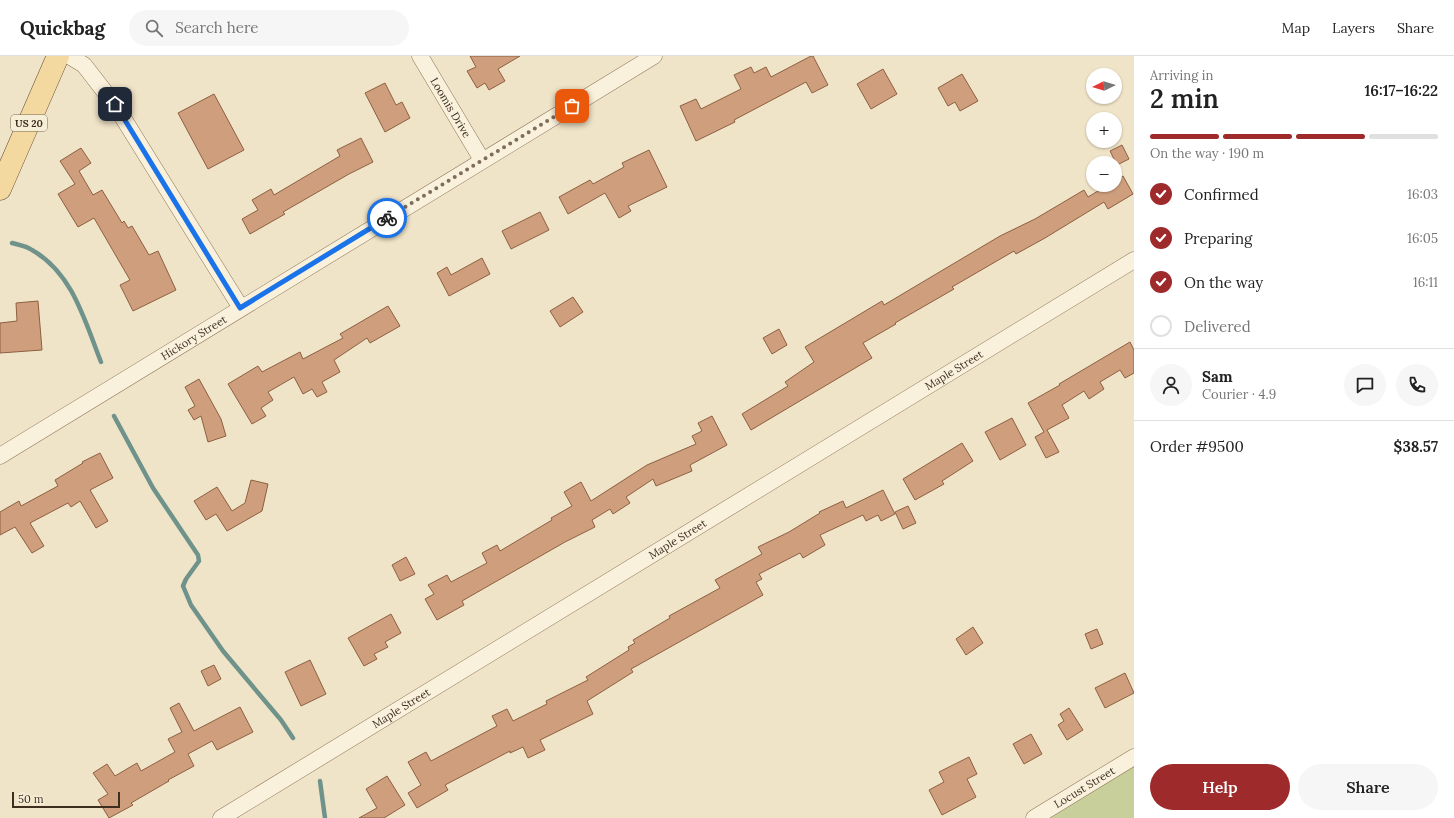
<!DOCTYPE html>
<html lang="en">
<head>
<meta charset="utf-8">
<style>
  :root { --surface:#fff; --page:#f6f6f6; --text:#222; --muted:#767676; --line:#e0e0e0; --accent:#9e2a2b }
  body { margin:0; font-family:Lora,serif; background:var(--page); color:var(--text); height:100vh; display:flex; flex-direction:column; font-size:15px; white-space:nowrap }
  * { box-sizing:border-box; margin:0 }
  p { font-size:13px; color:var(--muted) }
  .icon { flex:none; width:22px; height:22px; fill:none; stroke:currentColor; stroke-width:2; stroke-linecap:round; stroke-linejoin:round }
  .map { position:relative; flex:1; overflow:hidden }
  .sheet { display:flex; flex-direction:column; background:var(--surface); width:320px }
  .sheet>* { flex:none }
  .needle { width:26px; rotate:265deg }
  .controls { position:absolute; left:1086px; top:12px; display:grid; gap:8px }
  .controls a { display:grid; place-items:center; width:36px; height:36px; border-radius:50%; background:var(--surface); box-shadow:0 1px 3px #0004; font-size:20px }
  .scale { position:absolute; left:12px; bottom:10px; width:108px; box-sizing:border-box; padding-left:4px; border:2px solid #3d2e20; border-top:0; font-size:11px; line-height:14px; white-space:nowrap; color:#3d2e20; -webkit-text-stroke:3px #f7eed8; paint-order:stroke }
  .pin { position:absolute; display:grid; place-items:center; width:34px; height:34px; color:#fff; margin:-17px; border-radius:8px; box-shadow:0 2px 6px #0006 }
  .courier { position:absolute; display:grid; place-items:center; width:40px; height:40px; margin:-20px; border:3px solid #1a73e8; border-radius:50%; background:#fff; color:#222; box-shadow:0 1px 5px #0007 }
  .overview em { font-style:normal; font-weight:600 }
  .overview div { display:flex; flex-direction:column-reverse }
  .overview { display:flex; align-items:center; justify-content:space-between; height:68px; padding:0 16px }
  h1 { font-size:26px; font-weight:600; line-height:30px }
  .bar { display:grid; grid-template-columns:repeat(4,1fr); gap:6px 4px; align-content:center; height:48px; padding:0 16px }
  .bar i { height:5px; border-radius:3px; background:var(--line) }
  .bar .current { background:var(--accent) }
  .bar p { grid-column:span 4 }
  .line { display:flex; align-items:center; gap:10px; padding:0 16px; border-top:1px solid var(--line) }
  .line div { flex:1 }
  .round { display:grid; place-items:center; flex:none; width:42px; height:42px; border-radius:21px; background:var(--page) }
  ol { padding:0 16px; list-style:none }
  li { display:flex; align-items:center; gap:12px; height:44px }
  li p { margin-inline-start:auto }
  li .icon { padding:4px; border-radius:50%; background:var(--accent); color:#fff; stroke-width:4 }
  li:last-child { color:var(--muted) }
  li i { width:22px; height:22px; border:2px solid var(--line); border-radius:50% }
  .primary-button { display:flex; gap:8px; margin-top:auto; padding:8px 16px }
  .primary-button a { flex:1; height:46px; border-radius:24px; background:var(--accent); color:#fff; font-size:16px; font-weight:600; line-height:46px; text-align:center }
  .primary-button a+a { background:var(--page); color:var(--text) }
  header { display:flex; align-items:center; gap:24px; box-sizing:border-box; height:56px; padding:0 20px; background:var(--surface); border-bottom:1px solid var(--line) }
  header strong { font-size:19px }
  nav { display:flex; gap:22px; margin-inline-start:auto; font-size:14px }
  .search { width:280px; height:36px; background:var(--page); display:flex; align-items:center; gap:10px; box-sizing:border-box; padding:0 14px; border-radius:22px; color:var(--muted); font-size:15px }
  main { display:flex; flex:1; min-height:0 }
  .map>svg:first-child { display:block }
</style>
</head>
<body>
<header>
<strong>Quickbag</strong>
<div class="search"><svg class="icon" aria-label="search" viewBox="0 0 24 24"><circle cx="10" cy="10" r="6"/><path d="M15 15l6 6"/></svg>Search here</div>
<nav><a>Map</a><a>Layers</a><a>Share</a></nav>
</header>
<main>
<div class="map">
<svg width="1134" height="762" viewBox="0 0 1134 762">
  <rect width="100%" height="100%" fill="#f0e4c8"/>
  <polygon fill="#c9cf9b" points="1134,710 1134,762 1048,762"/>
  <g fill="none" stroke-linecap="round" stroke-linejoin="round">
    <g stroke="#6f938a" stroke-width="4.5">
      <path d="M12 187C19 189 26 190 32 194 73 217 85 266 101 306"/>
      <polyline points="114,360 153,432 198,499 199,505 186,523 183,530 191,549 223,595 281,664 293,682"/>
      <polyline points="320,725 325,762"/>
    </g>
  </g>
  <g fill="#cf9f7d" stroke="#8d5f41">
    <polygon points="470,0 520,0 498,13 505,25 489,34 485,27 477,32 467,15 476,11"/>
    <polygon points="811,0 813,0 828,29 812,37 806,26 734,64 735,66 696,85 680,50 696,43 701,53 741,33 734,19 751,11 754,17 766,11 771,21"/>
    <polygon points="883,13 897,38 871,53 857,28"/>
    <polygon points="962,18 978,45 960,55 955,46 948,50 938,32"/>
    <polygon points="385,27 396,49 402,46 410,62 385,76 365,37"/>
    <polygon points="214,38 244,94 208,113 178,57"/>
    <polygon points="361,82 373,106 349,118 283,156 285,158 250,178 242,163 258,154 252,144 271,133 274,139 340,100 337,94"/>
    <polygon points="1122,89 1129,103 1117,109 1110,95"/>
    <polygon points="81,92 91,107 79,115 93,139 102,134 122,167 124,165 128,172 132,170 149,199 158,195 176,234 133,255 120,229 130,224 94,162 78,171 58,138 75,128 60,105"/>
    <polygon points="649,94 667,131 628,150 631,155 619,162 605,137 568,158 559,141 590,124 593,128 624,111 622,107"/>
    <polygon points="1123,120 1133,138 1108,153 1104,146 1045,182 1016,198 1014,195 952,231 954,233 895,267 896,268 863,287 872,302 751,374 742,358 788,330 785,326 814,306 805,291 882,245 884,249 1000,180 1035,163 1084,134 1088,141 1108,129 1115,129 1115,125"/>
    <polygon points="540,156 549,174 511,193 502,175"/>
    <polygon points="482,202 490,218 449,240 437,217 447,211 451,219"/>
    <polygon points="573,241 583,256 560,271 550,255"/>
    <polygon points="38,245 42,294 0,297 0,267 17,265 16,247"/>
    <polygon points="388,250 400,270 370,287 367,282 334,304 340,316 322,326 327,336 317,341 312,333 303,338 294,321 268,336 273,344 261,352 266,360 252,368 228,328 258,310 262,316 300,296 303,303 343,282 340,278"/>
    <polygon points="779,273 787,289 772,298 763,282"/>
    <polygon points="1130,286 1134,294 1134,317 1125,322 1120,314 1100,326 1104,333 1089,343 1084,335 1062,349 1069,362 1047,374 1059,396 1046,402 1035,381 1044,376 1028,347 1060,329 1059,328"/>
    <polygon points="199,323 221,363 226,380 208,386 201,360 194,364 188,354 195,350 185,331"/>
    <polygon points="712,360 727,389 690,409 692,415 656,430 653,423 626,441 630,447 613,458 610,453 592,464 595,471 565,486 462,545 464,549 437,564 425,543 434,538 428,529 447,519 451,526 487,507 482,497 497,489 500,495 552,464 551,462 572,450 564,436 581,426 591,445 647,409 696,388 692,380 702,375 698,367"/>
    <polygon points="1012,362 1026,389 1000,404 985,376"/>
    <polygon points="962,387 973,405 942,425 944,428 915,444 903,423"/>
    <polygon points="100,397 113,422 90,434 108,465 96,472 80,445 71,451 68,447 30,467 44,490 32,497 15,471 0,479 0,456 19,445 21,450 58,430 55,424 83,407 82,406"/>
    <polygon points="251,424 268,428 262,455 227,475 216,458 206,464 194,445 217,431 232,455 245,447"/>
    <polygon points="883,434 895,458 881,465 878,459 866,465 863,459 820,479 825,489 803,502 800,497 759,518 762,523 756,526 763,539 631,613 633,616 587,645 593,658 540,684 545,694 528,702 523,691 510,697 510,695 445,729 448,734 417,752 408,737 421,729 408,706 426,696 431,705 497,670 492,660 507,653 513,665 547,648 546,645 588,624 586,621 629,594 628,591 635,587 633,584 670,562 669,560 720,532 715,524 762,498 758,491 789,476 820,457 819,456 843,445 846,452"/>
    <polygon points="908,450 916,467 903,473 895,456"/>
    <polygon points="406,501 415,518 400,525 392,509"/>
    <polygon points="391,558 401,577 385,586 388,591 374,598 377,603 364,610 348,582"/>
    <polygon points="973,571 983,587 966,599 956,583"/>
    <polygon points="1097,573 1103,588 1091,593 1085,578"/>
    <polygon points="310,604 326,638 301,650 285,616"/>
    <polygon points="214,609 221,623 208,630 201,615"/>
    <polygon points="1125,617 1134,637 1105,652 1095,632"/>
    <polygon points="179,647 194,675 240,651 253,676 217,694 212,685 188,698 194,710 168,724 169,725 131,747 133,749 109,762 98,744 108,738 93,717 107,708 115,720 137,707 141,715 175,696 168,683 182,676 170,652"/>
    <polygon points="1069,652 1083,674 1067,684 1058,669 1064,665 1060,658"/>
    <polygon points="1031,678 1042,698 1024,708 1013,688"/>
    <polygon points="969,701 977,718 967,723 976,741 942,759 929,734 944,726 939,716"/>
    <polygon points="387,720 405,749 384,762 359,762 377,752 366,733"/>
  </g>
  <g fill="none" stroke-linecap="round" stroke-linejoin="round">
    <defs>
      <g id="minor">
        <polyline points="69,0 84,9 115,49 241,252"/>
        <path id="s1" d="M420 0 482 104"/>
        <path id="s2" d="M0 400 654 0"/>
        <path id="s3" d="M221 762 1134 204"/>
        <path id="s4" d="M1034 762 1134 701"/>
      </g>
      <polyline id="primary" points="0,133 58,0"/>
    </defs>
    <use href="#minor" stroke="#8d765c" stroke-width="17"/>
    <use href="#primary" stroke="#5b4430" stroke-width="23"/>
    <use href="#minor" stroke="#faf1dc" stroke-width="16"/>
    <use href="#primary" stroke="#f3d9a0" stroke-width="22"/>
  </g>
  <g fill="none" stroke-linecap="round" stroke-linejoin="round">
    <polyline stroke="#7c6e5b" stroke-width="4" stroke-dasharray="0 7.2" points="387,162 572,50"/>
    <polyline stroke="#1a73e8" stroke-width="5" points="115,48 240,252 387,162"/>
  </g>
  <g text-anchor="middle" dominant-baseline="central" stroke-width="4" stroke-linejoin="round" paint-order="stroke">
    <rect fill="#f7eed8" stroke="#756857" stroke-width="1" x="11" y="59" width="36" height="16" rx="3"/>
    <g font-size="10" font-weight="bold" fill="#3d2e20">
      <text x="29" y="67">US 20</text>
    </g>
    <g font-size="11" fill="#3d2e20" stroke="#f7eed8">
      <text stroke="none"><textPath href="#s1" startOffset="60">Loomis Drive</textPath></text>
      <text stroke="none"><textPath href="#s2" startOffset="227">Hickory Street</textPath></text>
      <text stroke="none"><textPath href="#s3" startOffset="859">Maple Street</textPath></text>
      <text stroke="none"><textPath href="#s3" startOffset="535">Maple Street</textPath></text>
      <text stroke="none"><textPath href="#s3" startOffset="211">Maple Street</textPath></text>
      <text stroke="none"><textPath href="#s4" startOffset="59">Locust Street</textPath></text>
    </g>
  </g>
</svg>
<div class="controls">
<a><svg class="needle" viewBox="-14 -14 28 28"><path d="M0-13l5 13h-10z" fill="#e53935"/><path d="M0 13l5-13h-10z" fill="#767676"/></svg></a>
<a>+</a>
<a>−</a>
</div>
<div class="scale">50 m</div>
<div class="pin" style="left:572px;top:50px;background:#ea580c"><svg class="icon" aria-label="bag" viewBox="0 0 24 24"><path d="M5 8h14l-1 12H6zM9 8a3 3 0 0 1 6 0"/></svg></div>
<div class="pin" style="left:115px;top:48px;background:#1f2937"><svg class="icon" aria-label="home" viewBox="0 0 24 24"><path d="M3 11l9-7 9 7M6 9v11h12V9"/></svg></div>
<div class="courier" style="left:387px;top:162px"><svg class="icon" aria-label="bike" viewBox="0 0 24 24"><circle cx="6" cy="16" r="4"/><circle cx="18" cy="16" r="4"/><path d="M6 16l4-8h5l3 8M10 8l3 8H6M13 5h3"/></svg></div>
</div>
<section class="sheet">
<div class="overview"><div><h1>2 min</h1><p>Arriving in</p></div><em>16:17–16:22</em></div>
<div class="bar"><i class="current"></i><i class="current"></i><i class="current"></i><i></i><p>On the way · 190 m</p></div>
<ol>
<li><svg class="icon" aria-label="check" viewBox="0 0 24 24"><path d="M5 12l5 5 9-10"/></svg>Confirmed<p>16:03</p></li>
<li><svg class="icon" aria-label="check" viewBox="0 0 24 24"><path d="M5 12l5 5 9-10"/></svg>Preparing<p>16:05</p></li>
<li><svg class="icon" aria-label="check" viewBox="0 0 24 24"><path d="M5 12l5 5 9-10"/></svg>On the way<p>16:11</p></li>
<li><i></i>Delivered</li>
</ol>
<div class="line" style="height:72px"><a class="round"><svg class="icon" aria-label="person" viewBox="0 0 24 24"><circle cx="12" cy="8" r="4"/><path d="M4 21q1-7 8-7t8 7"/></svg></a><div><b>Sam</b><p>Courier · 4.9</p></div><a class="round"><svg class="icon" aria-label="chat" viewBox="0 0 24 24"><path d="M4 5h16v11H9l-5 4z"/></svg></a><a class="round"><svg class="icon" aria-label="phone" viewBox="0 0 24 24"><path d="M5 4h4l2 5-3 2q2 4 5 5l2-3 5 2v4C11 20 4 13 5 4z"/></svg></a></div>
<div class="line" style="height:52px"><div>Order #9500</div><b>$38.57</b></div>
<div class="primary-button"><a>Help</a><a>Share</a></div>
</section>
</main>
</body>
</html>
